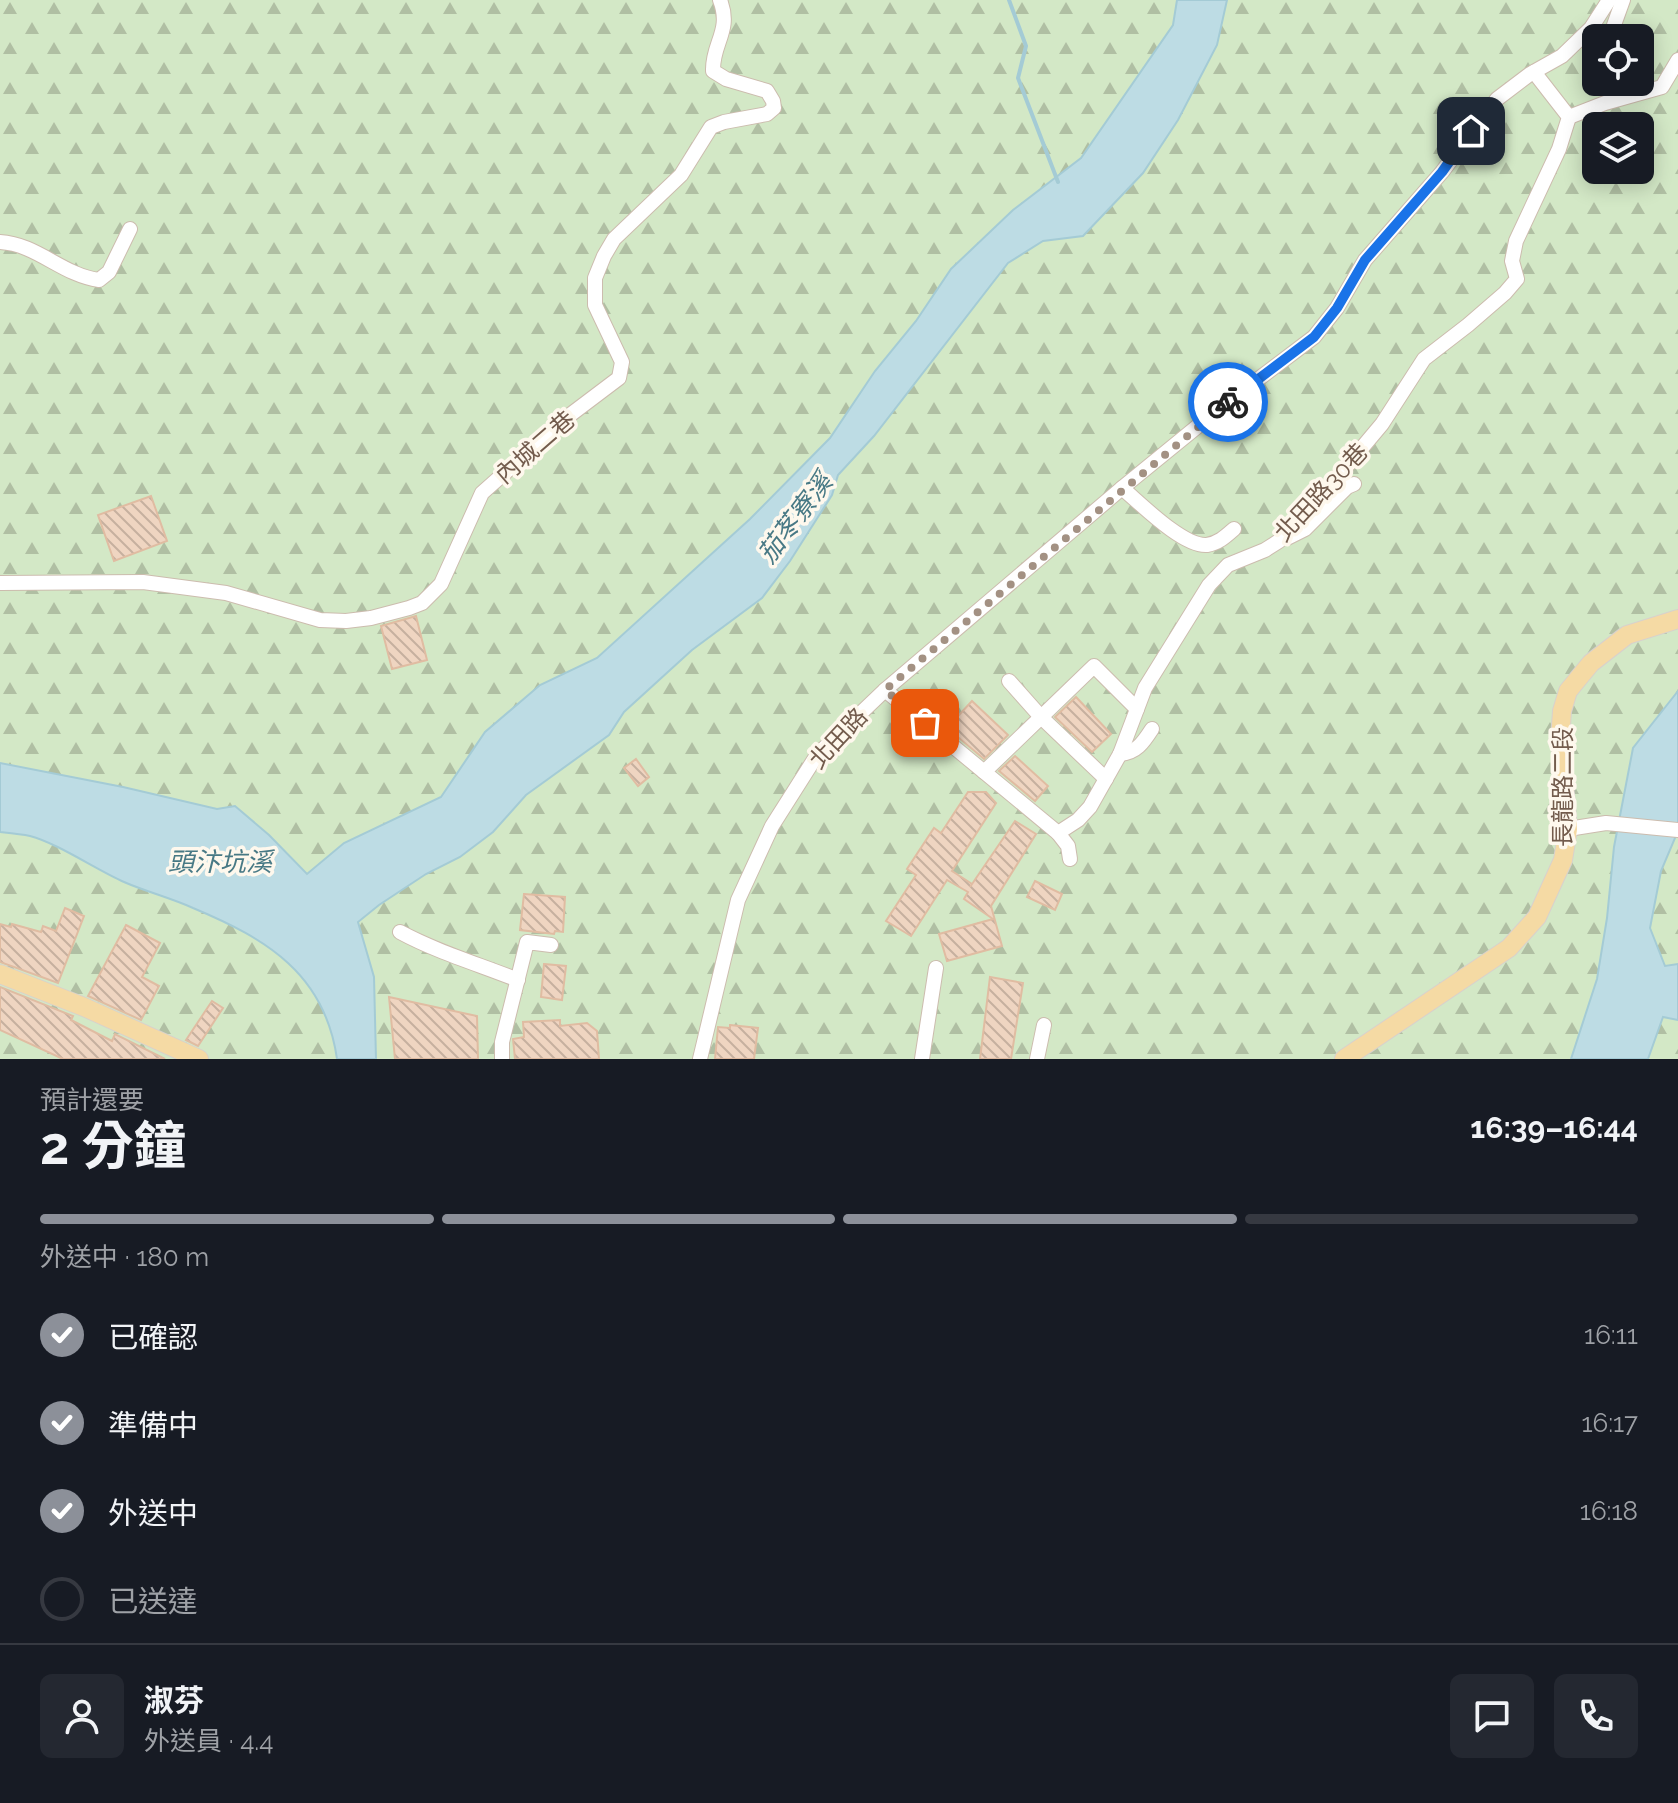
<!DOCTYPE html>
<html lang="zh-TW">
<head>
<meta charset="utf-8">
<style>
  :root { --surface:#171b24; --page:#242831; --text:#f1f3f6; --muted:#9ea1a6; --line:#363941; --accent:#8c9099 }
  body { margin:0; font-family:Raleway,"Noto Sans TC",sans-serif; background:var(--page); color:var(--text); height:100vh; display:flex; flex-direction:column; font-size:30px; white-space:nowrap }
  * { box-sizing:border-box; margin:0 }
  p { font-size:26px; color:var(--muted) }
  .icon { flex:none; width:44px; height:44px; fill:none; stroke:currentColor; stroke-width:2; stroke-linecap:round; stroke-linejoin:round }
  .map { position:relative; height:1059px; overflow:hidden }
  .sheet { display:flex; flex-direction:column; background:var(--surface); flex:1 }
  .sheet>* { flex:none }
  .buttons { position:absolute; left:1582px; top:24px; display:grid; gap:16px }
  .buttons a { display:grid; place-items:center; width:72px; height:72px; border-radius:12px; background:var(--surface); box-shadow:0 4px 20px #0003; font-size:40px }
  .pin { position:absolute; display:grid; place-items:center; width:68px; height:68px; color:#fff; margin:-34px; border-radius:16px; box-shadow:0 4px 12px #0006 }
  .courier { position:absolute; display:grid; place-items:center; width:80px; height:80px; margin:-40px; border:6px solid #1a73e8; border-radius:50%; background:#fff; color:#222; box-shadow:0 2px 10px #0007 }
  .summary em { font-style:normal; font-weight:700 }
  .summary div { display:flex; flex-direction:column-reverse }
  .summary { display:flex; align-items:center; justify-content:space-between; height:136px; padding:0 40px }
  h1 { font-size:52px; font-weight:700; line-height:60px }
  .bar { display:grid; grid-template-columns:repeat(4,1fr); gap:12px 8px; align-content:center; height:96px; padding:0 40px }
  .bar i { height:10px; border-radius:6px; background:var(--line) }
  .bar .active { background:var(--accent) }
  .bar p { grid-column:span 4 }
  .line { display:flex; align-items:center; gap:20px; padding:0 40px; border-top:2px solid var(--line) }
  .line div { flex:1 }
  .round { display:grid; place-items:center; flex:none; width:84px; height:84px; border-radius:12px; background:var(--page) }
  ol { padding:0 40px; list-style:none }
  li { display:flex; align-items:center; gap:24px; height:88px }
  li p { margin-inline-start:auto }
  li .icon { padding:8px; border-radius:50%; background:var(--accent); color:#fff; stroke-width:4 }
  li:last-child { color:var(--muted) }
  li i { width:44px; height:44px; border:4px solid var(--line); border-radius:50% }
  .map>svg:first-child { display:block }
</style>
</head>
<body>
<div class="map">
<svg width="1678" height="1059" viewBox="0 0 1678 1059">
  <defs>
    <pattern id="forest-firs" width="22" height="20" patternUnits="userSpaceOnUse" patternTransform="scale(2)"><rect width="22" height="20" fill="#d3e8c6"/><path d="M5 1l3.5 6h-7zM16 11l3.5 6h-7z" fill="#b0bfa3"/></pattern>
    <pattern id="building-back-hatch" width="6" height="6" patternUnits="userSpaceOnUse" patternTransform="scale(2)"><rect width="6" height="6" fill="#efd5c1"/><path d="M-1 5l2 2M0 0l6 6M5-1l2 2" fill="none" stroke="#c6b09f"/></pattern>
  </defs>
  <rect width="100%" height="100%" fill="#fbf4e7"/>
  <path fill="url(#forest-firs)" fill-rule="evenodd" d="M0 0H1678V1059H0ZM1596 38H1640V82H1596ZM1596 126H1640V170H1596Z"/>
  <g fill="#bddce4" stroke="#a4cbd5" stroke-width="2">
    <path d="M1177 0H1227L1217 45 1178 120 1143 173 1083 236 1043 241 1008 263 874 436 838 475 832 495 790 561 762 598 692 650 624 712 609 735 526 795 493 832 460 857 426 874 379 905 358 922 374 977 376 1059H337C325 974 267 939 193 908 171 898 147 892 124 882 97 870 57 843 30 836 21 834 10 833 0 832V763L123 787 217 809 235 806 269 835 307 874 344 843 441 797 485 732 540 685 597 658 750 519 830 438 875 371 916 321 951 269 1013 210 1081 158 1173 25Z"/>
    <polygon points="1678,691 1678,831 1661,871 1650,928 1665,966 1678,964 1678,1020 1663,1017 1648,1059 1571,1059 1597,979 1607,918 1614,847 1633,748"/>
  </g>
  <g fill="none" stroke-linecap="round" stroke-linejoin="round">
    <polyline stroke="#a4cbd5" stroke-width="4" points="1009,0 1026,46 1018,78 1058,182"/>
  </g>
  <g fill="url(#building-back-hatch)" stroke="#e0bca2" stroke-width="2">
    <polygon points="151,496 167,541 114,561 98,515"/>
    <polygon points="416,616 427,660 392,669 381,626"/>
    <polygon points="1076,697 1111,734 1092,752 1055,717"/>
    <polygon points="972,701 1008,735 984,759 947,728"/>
    <polygon points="1015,756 1048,786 1035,801 999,771"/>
    <polygon points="636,759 649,777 638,786 624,768"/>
    <polygon points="968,792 986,792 996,803 952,871 972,884 970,887 1015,821 1036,834 991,906 1002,946 947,961 939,934 993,919 964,899 968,892 947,880 911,936 886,921 916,875 907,869 934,828 941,833"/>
    <polygon points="1035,881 1062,894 1055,910 1027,897"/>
    <polygon points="524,894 565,897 563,932 555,931 554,934 520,930"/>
    <polygon points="65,908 84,916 58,983 0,962 0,924 11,927 12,924 41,932 43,926 56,931"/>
    <polygon points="126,925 160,943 142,977 159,986 141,1020 88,996"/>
    <polygon points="544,964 566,966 562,1000 541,997"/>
    <polygon points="990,977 1023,983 1011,1059 980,1059"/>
    <polygon points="0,987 73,1016 71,1020 112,1041 115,1034 165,1059 63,1059 0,1030"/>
    <polygon points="389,997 477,1016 478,1059 395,1059"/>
    <polygon points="212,1001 223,1008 198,1046 186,1040"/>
    <polygon points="560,1020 560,1026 587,1023 597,1031 599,1059 515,1059 513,1039 524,1037 523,1022"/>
    <polygon points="730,1025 758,1028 754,1059 715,1059 718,1027 730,1028"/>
  </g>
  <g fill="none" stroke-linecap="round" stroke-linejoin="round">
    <defs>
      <g id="minor">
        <polyline points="1614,25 1623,0"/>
        <polyline points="1569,117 1605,103 1662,87 1678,60"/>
        <path d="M0 242C37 244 62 275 99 280L109 272 130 229"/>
        <path d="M1122 488C1140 503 1183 547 1207 545 1219 543 1226 536 1234 529"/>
        <polyline points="1287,538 1305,529 1347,487 1354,484"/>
        <path d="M0 583 143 582 226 593 320 620 346 621 371 618 409 608 422 603 441 584 482 493 570 415 619 378 622 362 595 305V278L604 256 614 239 681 175 711 127 724 122 767 114 774 108 773 101 767 91 726 79 713 71C712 43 732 31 720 0"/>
        <polyline points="1009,681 1041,717 1106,779"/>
        <polyline points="885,690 1058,833 1078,820 1090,807 1120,754 1145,688 1209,585 1228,565 1265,550 1279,541 1314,505 1382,424 1424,359 1468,325 1505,293 1517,279 1512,261 1516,241 1559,149 1569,117 1534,72"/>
        <path d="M1120 754C1136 753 1143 743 1152 729"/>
        <polyline points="984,772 1094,666 1137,709"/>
        <polyline points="1568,829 1606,823 1678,830"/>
        <polyline points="1058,833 1068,846 1070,859"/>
        <path d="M400 932C437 952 478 964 518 980"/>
        <polyline points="502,1059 502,1042 527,942 551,945"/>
        <polyline points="700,1059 738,900 772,826 817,755 885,690 1122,488 1220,408 1314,337 1337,308 1365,260 1442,172 1497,99 1530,74 1562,56 1591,28 1609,0"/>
        <polyline points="922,1059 936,968"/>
        <polyline points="1037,1059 1044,1025"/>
      </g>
      <g id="major">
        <polyline points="0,974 84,1007 199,1059"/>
        <polyline points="1344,1059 1509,948 1537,917 1563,860 1568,829 1560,740 1562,711 1568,691 1591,663 1627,635 1678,619"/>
      </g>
    </defs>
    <use href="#minor" stroke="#ccbcae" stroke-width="16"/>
    <use href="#major" stroke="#d8d1cd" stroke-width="20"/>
    <use href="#minor" stroke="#fff" stroke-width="14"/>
    <use href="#major" stroke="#f5daa4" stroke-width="18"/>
  </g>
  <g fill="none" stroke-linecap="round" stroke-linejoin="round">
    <polyline stroke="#a39183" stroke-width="8" stroke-dasharray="0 14.4" points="925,723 885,690 1228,402"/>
    <polyline stroke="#1a73e8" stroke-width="10" points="1228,402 1314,337 1337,308 1365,260 1442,172 1471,131"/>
  </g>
  <g text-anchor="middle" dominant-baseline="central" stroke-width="7" stroke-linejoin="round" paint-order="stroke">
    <g font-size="24" fill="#735c4d" stroke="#fef8ed">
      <text transform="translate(535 447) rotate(-41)">內城二巷</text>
      <text transform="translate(1321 492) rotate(-47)">北田路30巷</text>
      <text transform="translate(838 738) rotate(-47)">北田路</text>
      <text transform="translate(1562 787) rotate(-90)">長龍路二段</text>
    </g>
    <g font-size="26" font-style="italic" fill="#487985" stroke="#fef8ed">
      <text transform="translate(795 518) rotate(-53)">茄苳寮溪</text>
      <text x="220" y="862">頭汴坑溪</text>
    </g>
  </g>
</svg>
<div class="buttons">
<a><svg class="icon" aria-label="locate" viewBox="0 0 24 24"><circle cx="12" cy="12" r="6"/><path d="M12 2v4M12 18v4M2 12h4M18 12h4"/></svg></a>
<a><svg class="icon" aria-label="layers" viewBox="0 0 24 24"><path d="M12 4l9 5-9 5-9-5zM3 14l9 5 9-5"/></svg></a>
</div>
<div class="pin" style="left:925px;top:723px;background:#ea580c"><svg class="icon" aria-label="bag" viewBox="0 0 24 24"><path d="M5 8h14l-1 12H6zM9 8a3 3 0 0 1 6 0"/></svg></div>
<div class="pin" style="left:1471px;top:131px;background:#1f2937"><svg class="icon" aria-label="home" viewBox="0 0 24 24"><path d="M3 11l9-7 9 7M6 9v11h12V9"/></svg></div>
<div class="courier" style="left:1228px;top:402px"><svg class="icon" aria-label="bike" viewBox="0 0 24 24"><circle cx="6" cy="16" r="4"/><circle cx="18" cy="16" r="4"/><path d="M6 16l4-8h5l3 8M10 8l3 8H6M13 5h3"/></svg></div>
</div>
<section class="sheet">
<div class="summary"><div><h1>2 分鐘</h1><p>預計還要</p></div><em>16:39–16:44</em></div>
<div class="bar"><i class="active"></i><i class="active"></i><i class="active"></i><i></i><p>外送中 · 180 m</p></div>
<ol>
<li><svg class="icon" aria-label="check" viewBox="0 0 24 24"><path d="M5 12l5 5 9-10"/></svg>已確認<p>16:11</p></li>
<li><svg class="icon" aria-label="check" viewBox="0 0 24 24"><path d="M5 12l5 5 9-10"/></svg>準備中<p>16:17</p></li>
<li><svg class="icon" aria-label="check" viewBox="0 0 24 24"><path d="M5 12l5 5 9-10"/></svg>外送中<p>16:18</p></li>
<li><i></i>已送達</li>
</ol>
<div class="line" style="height:144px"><a class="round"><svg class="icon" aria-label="person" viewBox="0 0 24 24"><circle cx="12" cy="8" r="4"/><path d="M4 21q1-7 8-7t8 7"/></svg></a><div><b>淑芬</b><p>外送員 · 4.4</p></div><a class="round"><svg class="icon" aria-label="chat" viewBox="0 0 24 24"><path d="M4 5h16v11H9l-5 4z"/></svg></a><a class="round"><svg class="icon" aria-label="phone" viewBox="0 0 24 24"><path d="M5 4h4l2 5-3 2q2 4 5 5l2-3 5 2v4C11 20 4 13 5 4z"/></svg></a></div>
</section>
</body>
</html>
